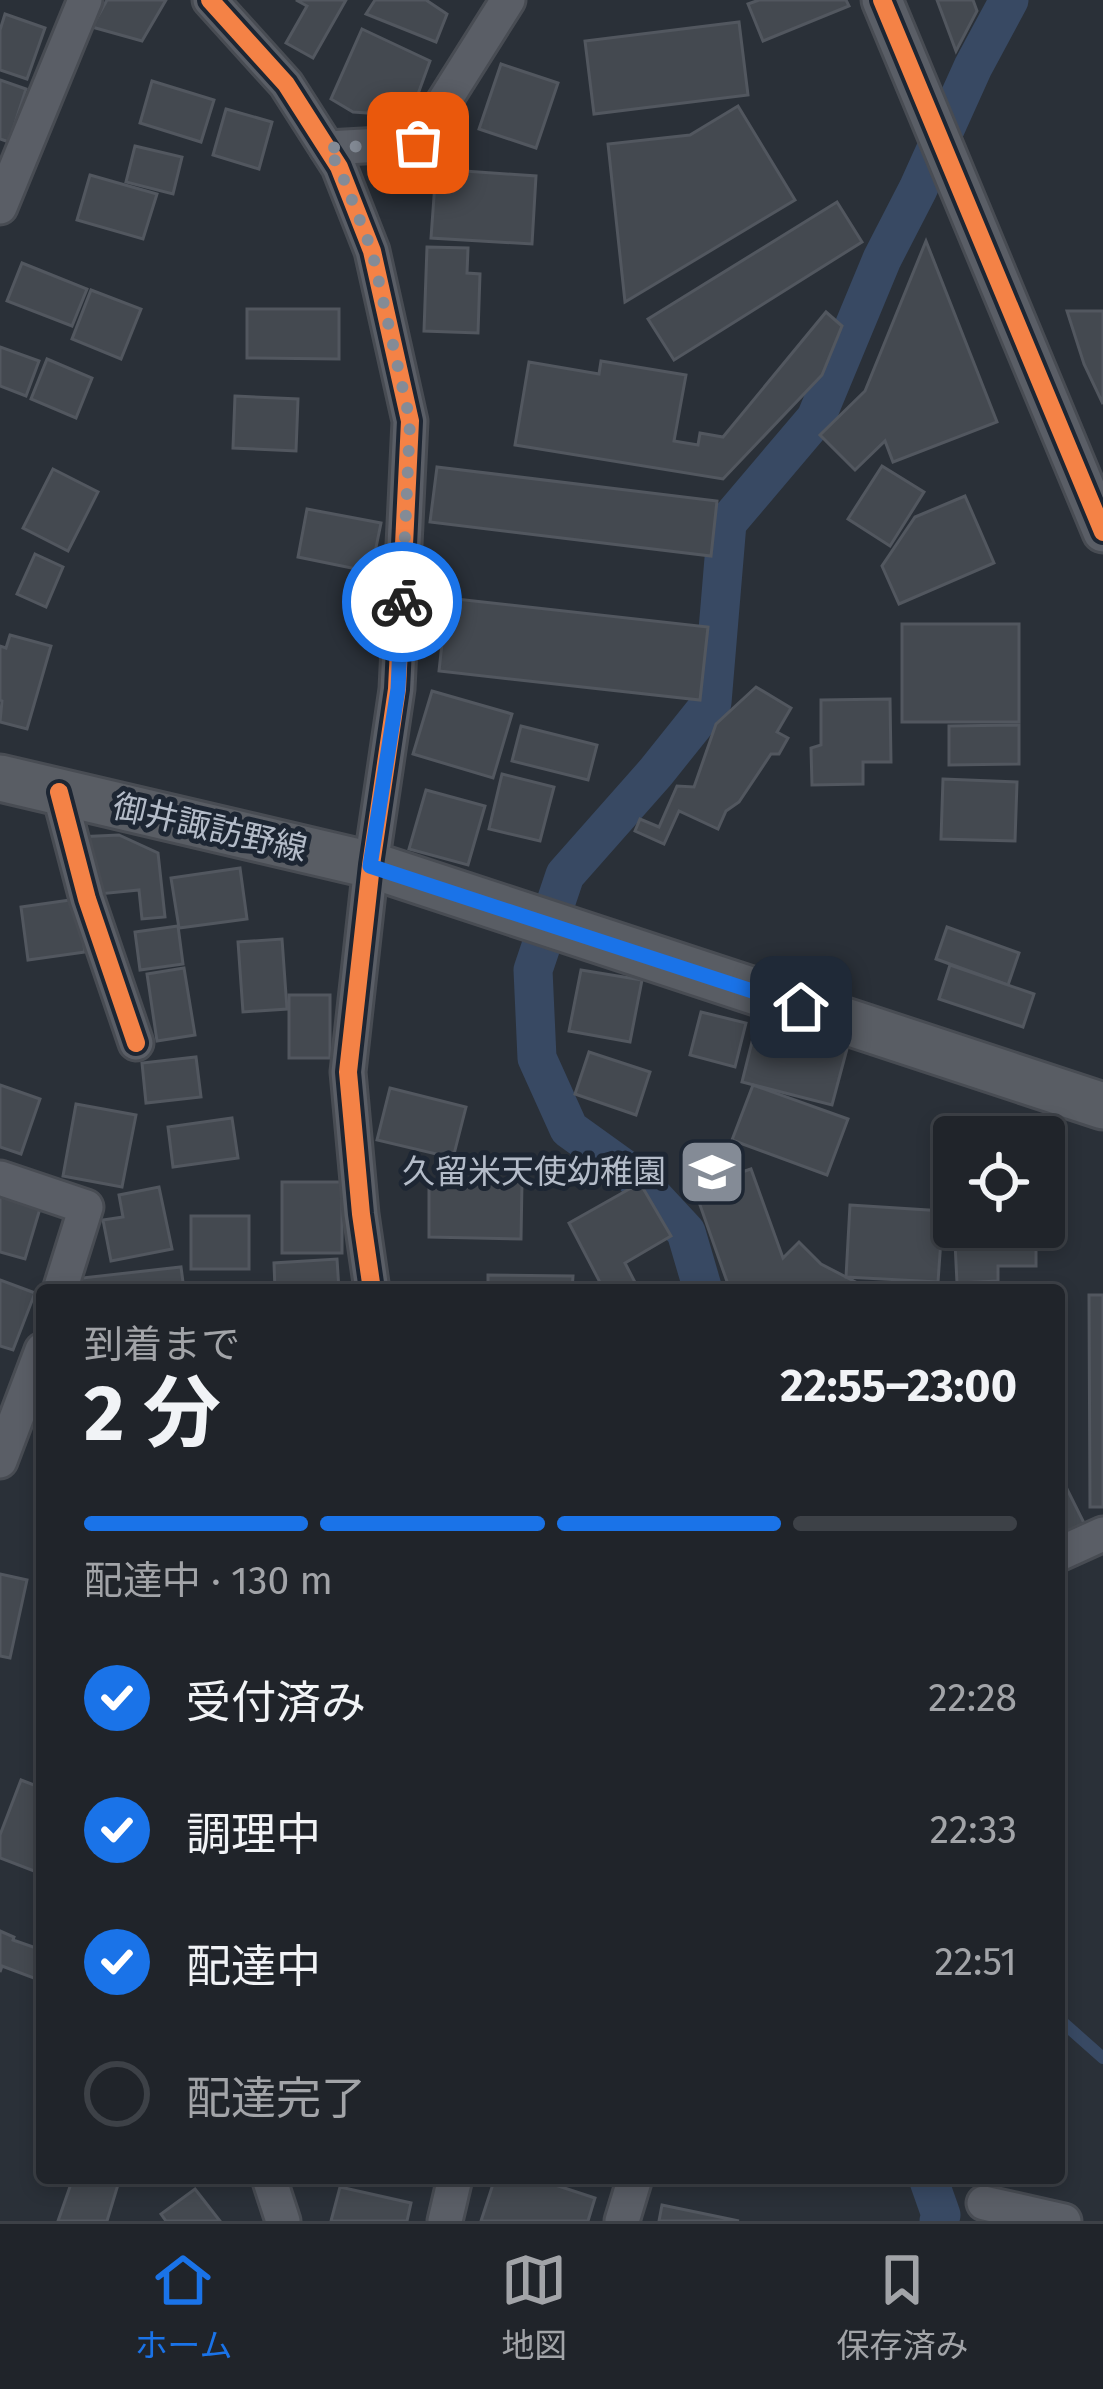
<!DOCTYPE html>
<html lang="ja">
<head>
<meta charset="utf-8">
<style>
  :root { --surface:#20242a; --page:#282c32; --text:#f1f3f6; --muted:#a2a4a8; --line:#3d4147; --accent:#1a73e8 }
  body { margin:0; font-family:"Fira Sans","Noto Sans JP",sans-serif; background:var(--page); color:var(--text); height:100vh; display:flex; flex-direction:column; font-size:45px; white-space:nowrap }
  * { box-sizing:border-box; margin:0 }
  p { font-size:39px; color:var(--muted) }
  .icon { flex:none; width:66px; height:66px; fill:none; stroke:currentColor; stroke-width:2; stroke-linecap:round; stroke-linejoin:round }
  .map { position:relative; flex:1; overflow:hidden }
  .sheet { position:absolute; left:36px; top:1284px; width:1029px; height:900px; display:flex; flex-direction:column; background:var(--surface); border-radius:12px; box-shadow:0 6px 18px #0003,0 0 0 3px var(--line) }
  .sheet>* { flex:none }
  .fabs { position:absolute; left:933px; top:1116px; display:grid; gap:24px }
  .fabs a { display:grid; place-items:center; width:132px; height:132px; border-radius:12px; background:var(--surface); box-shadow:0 6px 18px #0003,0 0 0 3px var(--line); font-size:60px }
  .pin { position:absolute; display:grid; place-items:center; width:102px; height:102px; color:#fff; margin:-51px; border-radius:24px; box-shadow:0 6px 18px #0006 }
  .courier { position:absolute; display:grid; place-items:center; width:120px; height:120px; margin:-60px; border:9px solid #1a73e8; border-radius:50%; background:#fff; color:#222; box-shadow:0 3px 15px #0007 }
  .headline em { font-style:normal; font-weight:700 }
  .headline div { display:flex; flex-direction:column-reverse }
  .headline { display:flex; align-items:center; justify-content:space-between; height:204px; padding:0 48px }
  h1 { font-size:78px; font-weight:700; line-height:90px }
  .bar { display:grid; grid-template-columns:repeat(4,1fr); gap:18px 12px; align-content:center; height:144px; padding:0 48px }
  .bar i { height:15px; border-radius:9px; background:var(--line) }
  .bar .current { background:var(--accent) }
  .bar p { grid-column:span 4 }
  ol { padding:0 48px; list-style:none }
  li { display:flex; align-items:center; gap:36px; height:132px }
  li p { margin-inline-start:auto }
  li .icon { padding:12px; border-radius:50%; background:var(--accent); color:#fff; stroke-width:4 }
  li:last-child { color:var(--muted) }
  li i { width:66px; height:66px; border:6px solid var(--line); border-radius:50% }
  .tab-bar { display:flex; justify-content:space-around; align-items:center; height:168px; border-top:3px solid var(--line); background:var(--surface); font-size:33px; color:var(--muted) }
  .tab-bar a { display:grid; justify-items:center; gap:6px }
  .tab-bar .current { color:var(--accent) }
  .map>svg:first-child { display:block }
</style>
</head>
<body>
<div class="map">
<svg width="1103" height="2221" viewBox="0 0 1103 2221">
  <rect width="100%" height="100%" fill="#2a3038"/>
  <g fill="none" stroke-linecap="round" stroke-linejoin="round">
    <polyline stroke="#384963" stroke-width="12" points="1059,2019 1103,2058"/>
    <g stroke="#384963" stroke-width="39">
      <polyline points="703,1290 686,1232 633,1175 569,1129 537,1058 533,970 565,875 656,772 712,702 727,523 816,418 882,259 918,189 973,67 1009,0"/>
      <polyline points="928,2178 941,2215 939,2221"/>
    </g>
  </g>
  <g fill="#444950" stroke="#52575f" stroke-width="3">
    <polygon points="107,0 166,0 142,41 92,27"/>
    <polygon points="296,0 346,0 313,58 286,43 307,6"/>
    <polygon points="375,0 426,0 447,14 436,42 366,14"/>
    <polygon points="759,0 846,0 849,6 763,41 748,4"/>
    <polygon points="937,0 973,0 977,11 956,51"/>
    <polygon points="5,14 45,28 27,79 0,70 0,30"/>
    <polygon points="739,22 748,95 594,114 585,41"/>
    <polygon points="362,29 430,61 410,116 353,112 331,99"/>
    <polygon points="501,64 558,83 536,148 479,129"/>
    <polygon points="0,80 26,89 9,142 0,139"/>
    <polygon points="152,81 214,100 201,142 140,123"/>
    <polygon points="738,106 795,200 625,302 608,144 690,135"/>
    <polygon points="226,109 272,122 259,169 213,155"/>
    <polygon points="135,146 182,157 173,194 126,182"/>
    <polygon points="436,169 536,176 532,244 431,238"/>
    <polygon points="90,175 157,194 143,239 77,220"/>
    <polygon points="837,202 862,242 674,360 648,319"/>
    <polygon points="926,241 997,422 893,462 885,441 855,470 820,435 865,391"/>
    <polygon points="427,247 468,248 467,273 480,274 478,333 424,331"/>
    <polygon points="22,263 87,289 72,326 7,301"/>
    <polygon points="91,290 141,309 121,359 72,339"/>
    <polygon points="247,309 339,309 339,359 247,358"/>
    <polygon points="1067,311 1103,311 1103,404 1084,364"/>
    <polygon points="826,312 842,326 822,375 723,479 515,445 529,362 599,374 601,361 686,375 674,441 698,445 700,433 723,437"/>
    <polygon points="0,347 39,361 26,396 0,386"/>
    <polygon points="47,359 92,378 76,418 31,399"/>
    <polygon points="235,396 298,399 296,451 233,448"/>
    <polygon points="882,466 924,492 890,546 848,519"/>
    <polygon points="437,467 717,501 711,556 430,522"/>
    <polygon points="53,469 98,492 68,551 23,528"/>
    <polygon points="965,496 994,563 899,604 882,566 915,517"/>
    <polygon points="307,509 381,523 371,572 298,557"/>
    <polygon points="35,554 63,567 46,607 17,594"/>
    <polygon points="447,598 708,627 700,700 439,671"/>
    <rect x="902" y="624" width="117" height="98"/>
    <polygon points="10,635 51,646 27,729 0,722 2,701 0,700 0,646 6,648"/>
    <polygon points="756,687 791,708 777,732 788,738 779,754 771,754 739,802 726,811 718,829 679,811 664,844 635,831 640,819 659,827 677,786 694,787 716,724"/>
    <polygon points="432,691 512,714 493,778 413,754"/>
    <polygon points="890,699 891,762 863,762 863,784 812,785 811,748 821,745 821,700"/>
    <polygon points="1019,725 1019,764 949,765 949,726"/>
    <polygon points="521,726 597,745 588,780 512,761"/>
    <polygon points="502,774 554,787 540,841 489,829"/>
    <polygon points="943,779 1017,782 1015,841 941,839"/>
    <polygon points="426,790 485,806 468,865 409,849"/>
    <polygon points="119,835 158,853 165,917 142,919 139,890 99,894 77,837"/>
    <polygon points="240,868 247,919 179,928 171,878"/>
    <polygon points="77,899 85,952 28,960 21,907"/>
    <polygon points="178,926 183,964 140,970 135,932"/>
    <polygon points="947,927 1019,953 1008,985 936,959"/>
    <polygon points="282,939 287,1009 243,1012 238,942"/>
    <polygon points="950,965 1034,994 1023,1027 939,999"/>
    <polygon points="184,968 195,1035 157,1041 147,974"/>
    <polygon points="581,970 642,980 630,1042 569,1031"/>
    <rect x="289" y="995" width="41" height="63"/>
    <polygon points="701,1012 746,1023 735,1067 690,1055"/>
    <polygon points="757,1022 848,1045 832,1105 742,1082"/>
    <polygon points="589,1052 650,1072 636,1115 575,1094"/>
    <polygon points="196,1057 201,1097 146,1103 142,1063"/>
    <polygon points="0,1085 40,1099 21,1154 0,1147"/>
    <polygon points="753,1085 848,1119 827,1175 732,1140"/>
    <polygon points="390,1088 466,1107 453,1158 377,1140"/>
    <polygon points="76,1104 136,1115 122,1187 63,1176"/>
    <polygon points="232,1118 238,1158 173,1167 168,1127"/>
    <polygon points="954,1125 1045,1125 1045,1185 1044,1137 954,1137 954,1185"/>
    <polygon points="751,1169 783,1258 799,1242 821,1264 871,1290 730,1290 694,1188"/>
    <polygon points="429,1181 522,1182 521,1239 429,1237"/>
    <rect x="282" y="1182" width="60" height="71"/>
    <polygon points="640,1183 671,1236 625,1263 639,1290 604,1290 569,1223"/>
    <polygon points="159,1187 172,1249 111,1261 103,1220 123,1217 119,1195"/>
    <polygon points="0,1190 42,1202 25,1259 0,1252"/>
    <polygon points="850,1205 943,1211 938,1282 846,1277"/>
    <rect x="191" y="1216" width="58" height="53"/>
    <polygon points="954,1222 954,1227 1036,1227 1036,1266 998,1266 998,1281 957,1283"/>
    <polygon points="337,1259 339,1290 275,1290 274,1263"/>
    <polygon points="181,1267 184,1290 74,1290 73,1279"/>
    <polygon points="488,1275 573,1276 572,1290 488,1290"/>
    <polygon points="0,1280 35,1293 13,1350 0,1346"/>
    <polygon points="1089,1295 1103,1295 1103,1507 1090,1507"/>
    <polygon points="1064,1483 1087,1529 1059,1543 1059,1485"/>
    <polygon points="0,1574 27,1580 10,1658 0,1656"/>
    <polygon points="21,1780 42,1788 42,1874 0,1858 0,1835"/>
    <polygon points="0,1931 14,1937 13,1940 42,1950 39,1980 2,1966 0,1972"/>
    <polygon points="73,2178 120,2178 107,2221 58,2221"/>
    <polygon points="495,2178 534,2178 595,2198 588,2221 481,2221"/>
    <polygon points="340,2187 411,2203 407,2221 331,2221"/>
    <polygon points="195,2189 220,2221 166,2221 161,2214"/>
    <polygon points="662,2205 739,2221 659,2221"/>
  </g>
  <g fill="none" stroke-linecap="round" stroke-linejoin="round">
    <defs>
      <g id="minor">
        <polyline points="210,0 286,84 339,167 372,251 410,421 397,689 371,865 348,1072 361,1214 372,1290"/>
        <polyline points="327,148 418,143 508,0"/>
        <polyline points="0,207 85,0"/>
        <polyline points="59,792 87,899 136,1043"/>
        <polyline points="0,1178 86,1207 60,1290"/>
        <polyline points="0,1461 42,1350"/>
        <polyline points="1059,1554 1103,1534"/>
        <polyline points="269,2178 283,2221"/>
        <polyline points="984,2203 1064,2221"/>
        <polyline points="445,2221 455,2178"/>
        <polyline points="622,2221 635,2178"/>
      </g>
      <polyline id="tertiary" points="882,0 1103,532"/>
      <polyline id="secondary" points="0,778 371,865 1103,1106"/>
    </defs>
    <use href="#minor" stroke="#484c53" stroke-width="39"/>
    <use href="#tertiary" stroke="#484c53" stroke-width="45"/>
    <use href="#secondary" stroke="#484c53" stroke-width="51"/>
    <use href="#minor" stroke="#5a5e66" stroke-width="33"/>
    <use href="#tertiary" stroke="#5a5e66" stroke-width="39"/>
    <use href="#secondary" stroke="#595d64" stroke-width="45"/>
    <defs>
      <g id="cycleway">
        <polyline points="210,0 286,84 339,167 372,251 410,421 397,689 371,865 348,1072 361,1214 372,1290"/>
        <polyline points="882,0 1103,532"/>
        <polyline points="59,792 87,899 136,1043"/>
      </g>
    </defs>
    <use href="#cycleway" stroke="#1d2633" stroke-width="26"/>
    <use href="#cycleway" stroke="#f48246" stroke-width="18"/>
  </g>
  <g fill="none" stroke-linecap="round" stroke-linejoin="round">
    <polyline stroke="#848b96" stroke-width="12" stroke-dasharray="0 21.6" points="402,602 410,421 372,251 339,167 327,148 418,143"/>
    <polyline stroke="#1a73e8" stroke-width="15" points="402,602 398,689 370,866 801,1007"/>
  </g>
  <defs>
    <symbol id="school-square" viewBox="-11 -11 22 22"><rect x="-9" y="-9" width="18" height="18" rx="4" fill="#848b96" stroke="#1d2633"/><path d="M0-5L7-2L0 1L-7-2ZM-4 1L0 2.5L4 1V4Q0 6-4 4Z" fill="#fff"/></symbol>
  </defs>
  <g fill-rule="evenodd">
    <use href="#school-square" x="674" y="1134" width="76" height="76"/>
  </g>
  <g text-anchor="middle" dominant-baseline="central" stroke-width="10" stroke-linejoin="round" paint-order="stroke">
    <g font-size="33" fill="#b4bcc9" stroke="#1d2633">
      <text transform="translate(210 828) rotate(13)">御井諏訪野線</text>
    </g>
    <g font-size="33" fill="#b4bcc9" stroke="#1d2633" text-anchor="end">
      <text x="666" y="1172">久留米天使幼稚園</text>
    </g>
  </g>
</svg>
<div class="fabs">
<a><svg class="icon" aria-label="locate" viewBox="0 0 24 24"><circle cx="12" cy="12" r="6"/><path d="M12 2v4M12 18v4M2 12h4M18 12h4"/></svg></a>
</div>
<div class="pin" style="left:418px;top:143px;background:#ea580c"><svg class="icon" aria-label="bag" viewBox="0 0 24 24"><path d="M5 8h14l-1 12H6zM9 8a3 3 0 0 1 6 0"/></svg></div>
<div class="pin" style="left:801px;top:1007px;background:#1f2937"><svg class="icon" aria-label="home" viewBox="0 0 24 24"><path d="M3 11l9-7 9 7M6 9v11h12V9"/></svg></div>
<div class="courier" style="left:402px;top:602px"><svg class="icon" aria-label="bike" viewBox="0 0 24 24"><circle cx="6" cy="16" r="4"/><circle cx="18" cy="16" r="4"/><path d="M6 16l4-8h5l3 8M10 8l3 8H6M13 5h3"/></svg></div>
<section class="sheet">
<div class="headline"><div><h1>2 分</h1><p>到着まで</p></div><em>22:55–23:00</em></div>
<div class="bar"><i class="current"></i><i class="current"></i><i class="current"></i><i></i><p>配達中 · 130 m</p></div>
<ol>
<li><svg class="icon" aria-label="check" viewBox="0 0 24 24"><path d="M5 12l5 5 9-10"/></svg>受付済み<p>22:28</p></li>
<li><svg class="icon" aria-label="check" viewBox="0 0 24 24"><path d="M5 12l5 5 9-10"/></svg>調理中<p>22:33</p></li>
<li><svg class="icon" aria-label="check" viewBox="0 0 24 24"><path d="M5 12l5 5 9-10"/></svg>配達中<p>22:51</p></li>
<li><i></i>配達完了</li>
</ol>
</section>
</div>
<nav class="tab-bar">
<a class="current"><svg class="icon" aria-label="home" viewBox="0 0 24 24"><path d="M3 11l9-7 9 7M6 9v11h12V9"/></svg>ホーム</a>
<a><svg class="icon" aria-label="map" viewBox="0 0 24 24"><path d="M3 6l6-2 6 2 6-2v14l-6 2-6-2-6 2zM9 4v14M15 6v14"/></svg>地図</a>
<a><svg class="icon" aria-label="saved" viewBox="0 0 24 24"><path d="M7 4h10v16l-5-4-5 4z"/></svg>保存済み</a>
</nav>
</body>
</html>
